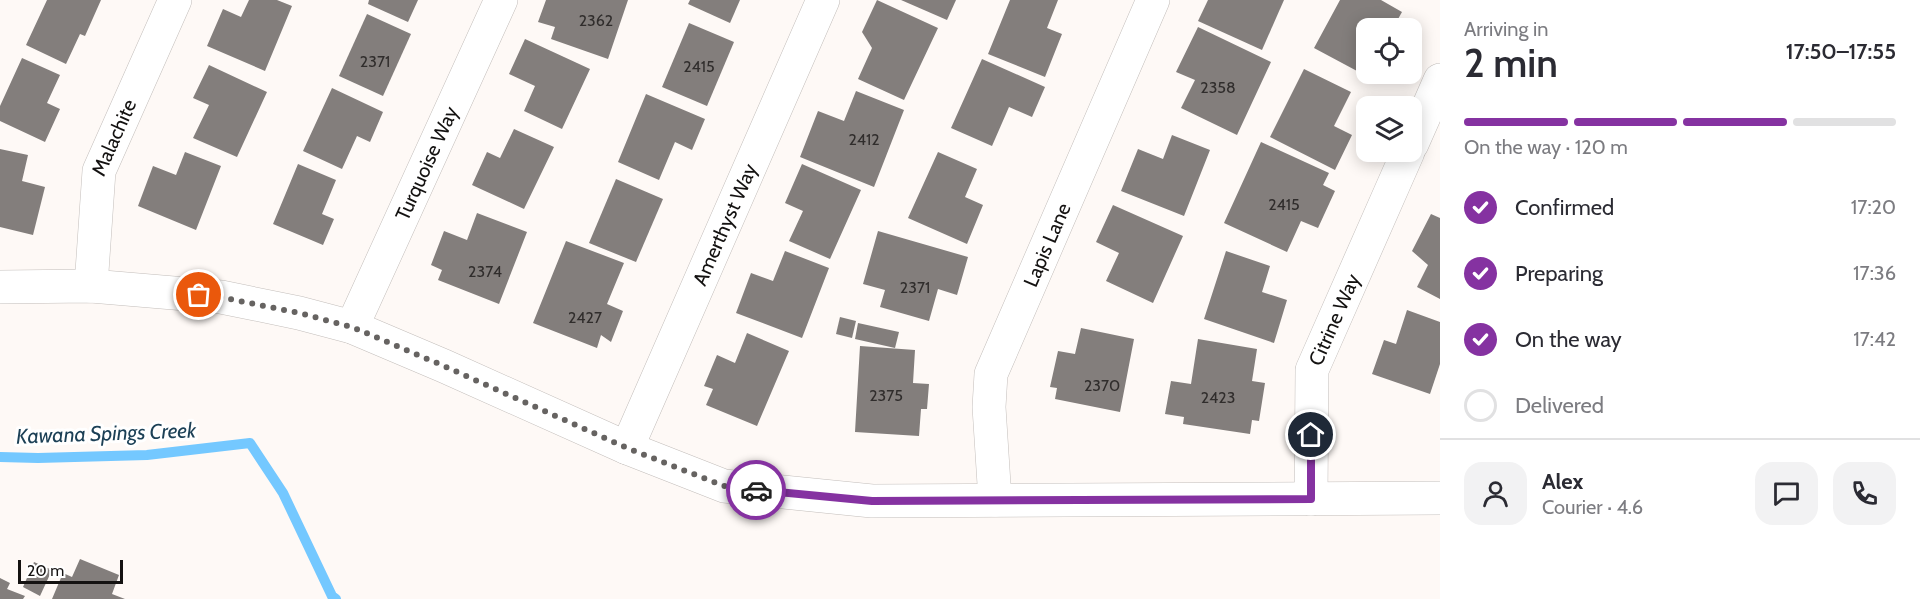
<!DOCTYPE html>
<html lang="en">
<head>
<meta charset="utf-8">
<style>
  :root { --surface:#fff; --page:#f2f2f3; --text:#2b2b33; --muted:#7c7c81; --line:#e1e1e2; --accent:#8532a1 }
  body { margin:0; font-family:Cabin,sans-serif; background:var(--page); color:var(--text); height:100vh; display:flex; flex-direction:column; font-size:22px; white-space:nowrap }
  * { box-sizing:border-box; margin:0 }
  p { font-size:20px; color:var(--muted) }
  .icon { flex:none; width:33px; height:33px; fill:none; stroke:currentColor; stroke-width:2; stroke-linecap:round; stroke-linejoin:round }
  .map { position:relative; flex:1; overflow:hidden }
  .sheet { display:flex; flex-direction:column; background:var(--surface); width:480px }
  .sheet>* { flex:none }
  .controls { position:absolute; left:1356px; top:18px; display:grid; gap:12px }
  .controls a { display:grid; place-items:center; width:66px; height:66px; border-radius:12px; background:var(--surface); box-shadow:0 3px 15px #0003; font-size:30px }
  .scale { position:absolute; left:18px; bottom:15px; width:105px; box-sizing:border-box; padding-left:6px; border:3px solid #141211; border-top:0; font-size:16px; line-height:21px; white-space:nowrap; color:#141211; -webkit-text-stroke:4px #fff; paint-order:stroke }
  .pin { position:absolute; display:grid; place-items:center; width:51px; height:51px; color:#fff; margin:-26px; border:3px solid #fff; border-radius:50%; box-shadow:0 2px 6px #0007 }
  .courier { position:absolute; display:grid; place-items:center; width:60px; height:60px; margin:-30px; border:4px solid #8532a1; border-radius:50%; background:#fff; color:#222; box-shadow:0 2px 8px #0007 }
  .summary em { font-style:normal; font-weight:600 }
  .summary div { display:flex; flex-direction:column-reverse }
  .summary { display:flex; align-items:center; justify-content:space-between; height:102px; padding:0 24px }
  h1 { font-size:39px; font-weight:600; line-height:45px }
  .bar { display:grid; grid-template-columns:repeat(4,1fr); gap:9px 6px; align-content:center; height:72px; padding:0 24px }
  .bar i { height:8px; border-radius:4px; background:var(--line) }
  .bar .on { background:var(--accent) }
  .bar p { grid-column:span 4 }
  .line { display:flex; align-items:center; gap:15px; padding:0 24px; border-top:2px solid var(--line) }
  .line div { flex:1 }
  .round { display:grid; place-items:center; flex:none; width:63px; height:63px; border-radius:18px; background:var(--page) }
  ol { padding:0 24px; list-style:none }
  li { display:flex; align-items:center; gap:18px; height:66px }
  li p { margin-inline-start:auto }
  li .icon { padding:6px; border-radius:50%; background:var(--accent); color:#fff; stroke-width:4 }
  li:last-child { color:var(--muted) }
  li i { width:33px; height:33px; border:3px solid var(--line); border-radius:50% }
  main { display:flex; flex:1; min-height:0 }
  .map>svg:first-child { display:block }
</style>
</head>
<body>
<main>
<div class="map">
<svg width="1440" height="599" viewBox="0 0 1440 599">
  <rect width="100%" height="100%" fill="#fef9f6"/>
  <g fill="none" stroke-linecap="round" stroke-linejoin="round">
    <polyline stroke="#74c8ff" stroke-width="10" points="0,457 38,458 147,455 250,443 283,493 332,596 336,599"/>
  </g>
  <g fill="#837e7c">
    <polygon points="47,0 101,0 85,36 80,34 66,64 26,45"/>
    <polygon points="249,0 277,0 292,6 265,71 207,46 223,9 241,17"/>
    <polygon points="369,0 418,0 408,22 368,4"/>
    <polygon points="546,0 628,0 608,59 551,39 555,27 538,22"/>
    <polygon points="690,0 740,0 730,23 688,4"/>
    <polygon points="877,0 938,28 904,100 858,79 872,48 862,32"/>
    <polygon points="901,0 956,0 947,20"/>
    <polygon points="1010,0 1058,0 1047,28 1062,34 1045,77 988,54"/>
    <polygon points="1208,0 1284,0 1262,50 1198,21"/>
    <polygon points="1340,0 1381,0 1402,12 1393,28 1366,28 1366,53 1357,71 1314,48"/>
    <polygon points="367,14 411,34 383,96 339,76"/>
    <polygon points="689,23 734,42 707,106 662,87"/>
    <polygon points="1198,27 1271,62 1237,135 1181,108 1195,80 1176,72"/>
    <polygon points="525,39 590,69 562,129 524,111 535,86 509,74"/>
    <polygon points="22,58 60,75 47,103 60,109 45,142 0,121 0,106"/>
    <polygon points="982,59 1045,87 1032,117 1009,107 992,146 951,128"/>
    <polygon points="209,65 267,92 237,157 193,138 209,105 193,98"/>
    <polygon points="1304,69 1351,92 1334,126 1352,135 1335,170 1270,137"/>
    <polygon points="332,88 383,112 370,142 357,136 342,169 303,151"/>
    <polygon points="856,91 904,110 874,187 800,157 818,111 844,121"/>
    <polygon points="646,94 705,119 692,150 675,142 659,180 618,162"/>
    <polygon points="514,129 554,147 524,209 472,185 487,152 500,158"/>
    <polygon points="1172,135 1210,150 1184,216 1121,191 1138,149 1163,159"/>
    <polygon points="1261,142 1329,173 1323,185 1335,191 1318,228 1301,221 1287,252 1224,223"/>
    <polygon points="0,149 28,155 22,181 45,187 33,235 0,227"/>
    <polygon points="185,152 221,166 196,230 138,206 153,166 176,175"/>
    <polygon points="938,152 977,169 965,197 983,205 967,244 908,218"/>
    <polygon points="298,164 336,180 322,214 334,219 323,245 273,224"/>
    <polygon points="802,164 861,190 830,259 789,241 803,211 785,203"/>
    <polygon points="616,179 663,199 636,262 589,243"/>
    <polygon points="1113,205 1183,236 1153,303 1106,281 1119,253 1096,242"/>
    <polygon points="477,213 527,232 499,304 438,280 442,270 431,265 444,231 467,240"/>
    <polygon points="1431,214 1440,218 1440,299 1417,287 1428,265 1412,251"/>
    <polygon points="878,231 968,257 957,295 938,289 929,321 880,307 885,290 863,284"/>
    <polygon points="566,241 624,263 607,304 623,311 611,342 601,335 597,348 533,323"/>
    <polygon points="785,251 829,268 802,338 736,313 751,273 773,281"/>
    <polygon points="1226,251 1270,266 1262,292 1287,300 1274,343 1204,319"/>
    <polygon points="1407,310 1440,322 1440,364 1430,394 1372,374 1384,340 1396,344"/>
    <polygon points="840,317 856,321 852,338 836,334"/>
    <polygon points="858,323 899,332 895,348 855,339"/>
    <polygon points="1081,328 1134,339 1120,412 1055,399 1057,388 1050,387 1058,351 1075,354"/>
    <polygon points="747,333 789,351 757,426 706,405 713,389 704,386 717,355 735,363"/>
    <polygon points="1198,339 1257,349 1252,381 1265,383 1259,421 1252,420 1250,434 1183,424 1184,417 1165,414 1171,381 1191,384"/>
    <polygon points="860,346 915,350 913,383 929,384 927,409 921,409 919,436 855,432"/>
    <polygon points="80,559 119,575 112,594 125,599 52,599 63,573 72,577"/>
    <polygon points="34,562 52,570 40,596 23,587"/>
    <polygon points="0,578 10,583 7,589 25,596 23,599 0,599"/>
  </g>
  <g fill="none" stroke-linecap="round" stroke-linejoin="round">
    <defs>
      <g id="street">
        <polyline points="1412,144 1440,80"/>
        <path id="s1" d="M91 286 99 171 175 0"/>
        <path id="s2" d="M352 327 501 0"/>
        <path id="s3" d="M627 448 823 0"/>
        <path id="s4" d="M1311 499 1312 370 1408 152"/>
        <path id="s5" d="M995 500 989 407 991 374 1153 0"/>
      </g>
      <polyline id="secondary" points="0,287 91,286 221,297 299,313 352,327 444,366 627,448 724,486 872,501 1440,498"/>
    </defs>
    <use href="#street" stroke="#c3bebb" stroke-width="34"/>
    <use href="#secondary" stroke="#c3bebb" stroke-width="34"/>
    <use href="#street" stroke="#fff" stroke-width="33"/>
    <use href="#secondary" stroke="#fff" stroke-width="33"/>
  </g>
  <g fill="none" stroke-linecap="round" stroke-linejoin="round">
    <polyline stroke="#666361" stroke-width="6" stroke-dasharray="0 10.8" points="199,295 220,297 299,313 352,327 444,366 627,448 724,486 756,490"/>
    <polyline stroke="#8532a1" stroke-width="8" points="756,490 872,501 1311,499 1311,435"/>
  </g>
  <g text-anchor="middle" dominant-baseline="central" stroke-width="6" stroke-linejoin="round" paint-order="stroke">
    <g font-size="16" fill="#302d2c">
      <text x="596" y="20">2362</text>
      <text x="375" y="61">2371</text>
      <text x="699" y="66">2415</text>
      <text x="1218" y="87">2358</text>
      <text x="864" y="139">2412</text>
      <text x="1284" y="204">2415</text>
      <text x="485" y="271">2374</text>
      <text x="915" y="287">2371</text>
      <text x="585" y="317">2427</text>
      <text x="1102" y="385">2370</text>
      <text x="886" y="395">2375</text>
      <text x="1218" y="397">2423</text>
    </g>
    <g font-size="20" fill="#141211" stroke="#fff">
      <text stroke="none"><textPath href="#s1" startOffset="152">Malachite</textPath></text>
      <text stroke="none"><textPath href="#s2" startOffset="180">Turquoise Way</textPath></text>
      <text stroke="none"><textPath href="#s3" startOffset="244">Amerthyst Way</textPath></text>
      <text stroke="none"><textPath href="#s5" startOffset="267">Lapis Lane</textPath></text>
      <text stroke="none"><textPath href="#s4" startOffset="184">Citrine Way</textPath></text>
    </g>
    <g font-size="21" font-style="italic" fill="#1c4056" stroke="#fff">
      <text transform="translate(106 433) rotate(-2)">Kawana Spings Creek</text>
    </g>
  </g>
</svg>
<div class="controls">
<a><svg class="icon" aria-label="locate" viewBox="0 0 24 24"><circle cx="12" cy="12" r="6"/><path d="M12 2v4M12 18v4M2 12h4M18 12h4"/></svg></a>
<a><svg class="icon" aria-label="layers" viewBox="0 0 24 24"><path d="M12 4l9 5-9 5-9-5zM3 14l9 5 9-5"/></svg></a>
</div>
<div class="scale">20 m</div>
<div class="pin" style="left:199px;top:295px;background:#ea580c"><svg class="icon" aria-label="bag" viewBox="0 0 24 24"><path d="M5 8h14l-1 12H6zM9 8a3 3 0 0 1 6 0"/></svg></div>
<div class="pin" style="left:1311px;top:435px;background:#1f2937"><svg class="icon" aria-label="home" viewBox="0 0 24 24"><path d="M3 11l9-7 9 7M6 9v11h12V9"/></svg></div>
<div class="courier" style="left:756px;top:490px"><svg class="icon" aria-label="car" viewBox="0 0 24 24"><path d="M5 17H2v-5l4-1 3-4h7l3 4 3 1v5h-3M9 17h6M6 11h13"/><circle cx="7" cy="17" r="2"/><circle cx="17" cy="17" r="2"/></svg></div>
</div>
<section class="sheet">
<div class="summary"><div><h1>2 min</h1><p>Arriving in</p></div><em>17:50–17:55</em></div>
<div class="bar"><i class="on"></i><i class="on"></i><i class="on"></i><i></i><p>On the way · 120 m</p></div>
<ol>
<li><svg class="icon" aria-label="check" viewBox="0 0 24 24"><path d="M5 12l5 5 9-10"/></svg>Confirmed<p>17:20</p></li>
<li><svg class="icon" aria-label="check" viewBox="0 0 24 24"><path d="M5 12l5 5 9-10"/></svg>Preparing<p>17:36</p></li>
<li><svg class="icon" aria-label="check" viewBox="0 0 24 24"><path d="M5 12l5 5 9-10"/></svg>On the way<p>17:42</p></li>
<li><i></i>Delivered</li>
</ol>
<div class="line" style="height:108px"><a class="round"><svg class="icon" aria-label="person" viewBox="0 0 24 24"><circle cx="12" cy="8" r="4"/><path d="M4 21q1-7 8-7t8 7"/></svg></a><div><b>Alex</b><p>Courier · 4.6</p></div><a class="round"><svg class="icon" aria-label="chat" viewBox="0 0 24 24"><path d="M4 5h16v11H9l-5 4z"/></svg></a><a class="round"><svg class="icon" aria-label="phone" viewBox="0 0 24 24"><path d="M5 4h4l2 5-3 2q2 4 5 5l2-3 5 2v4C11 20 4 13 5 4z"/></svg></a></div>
</section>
</main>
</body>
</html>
